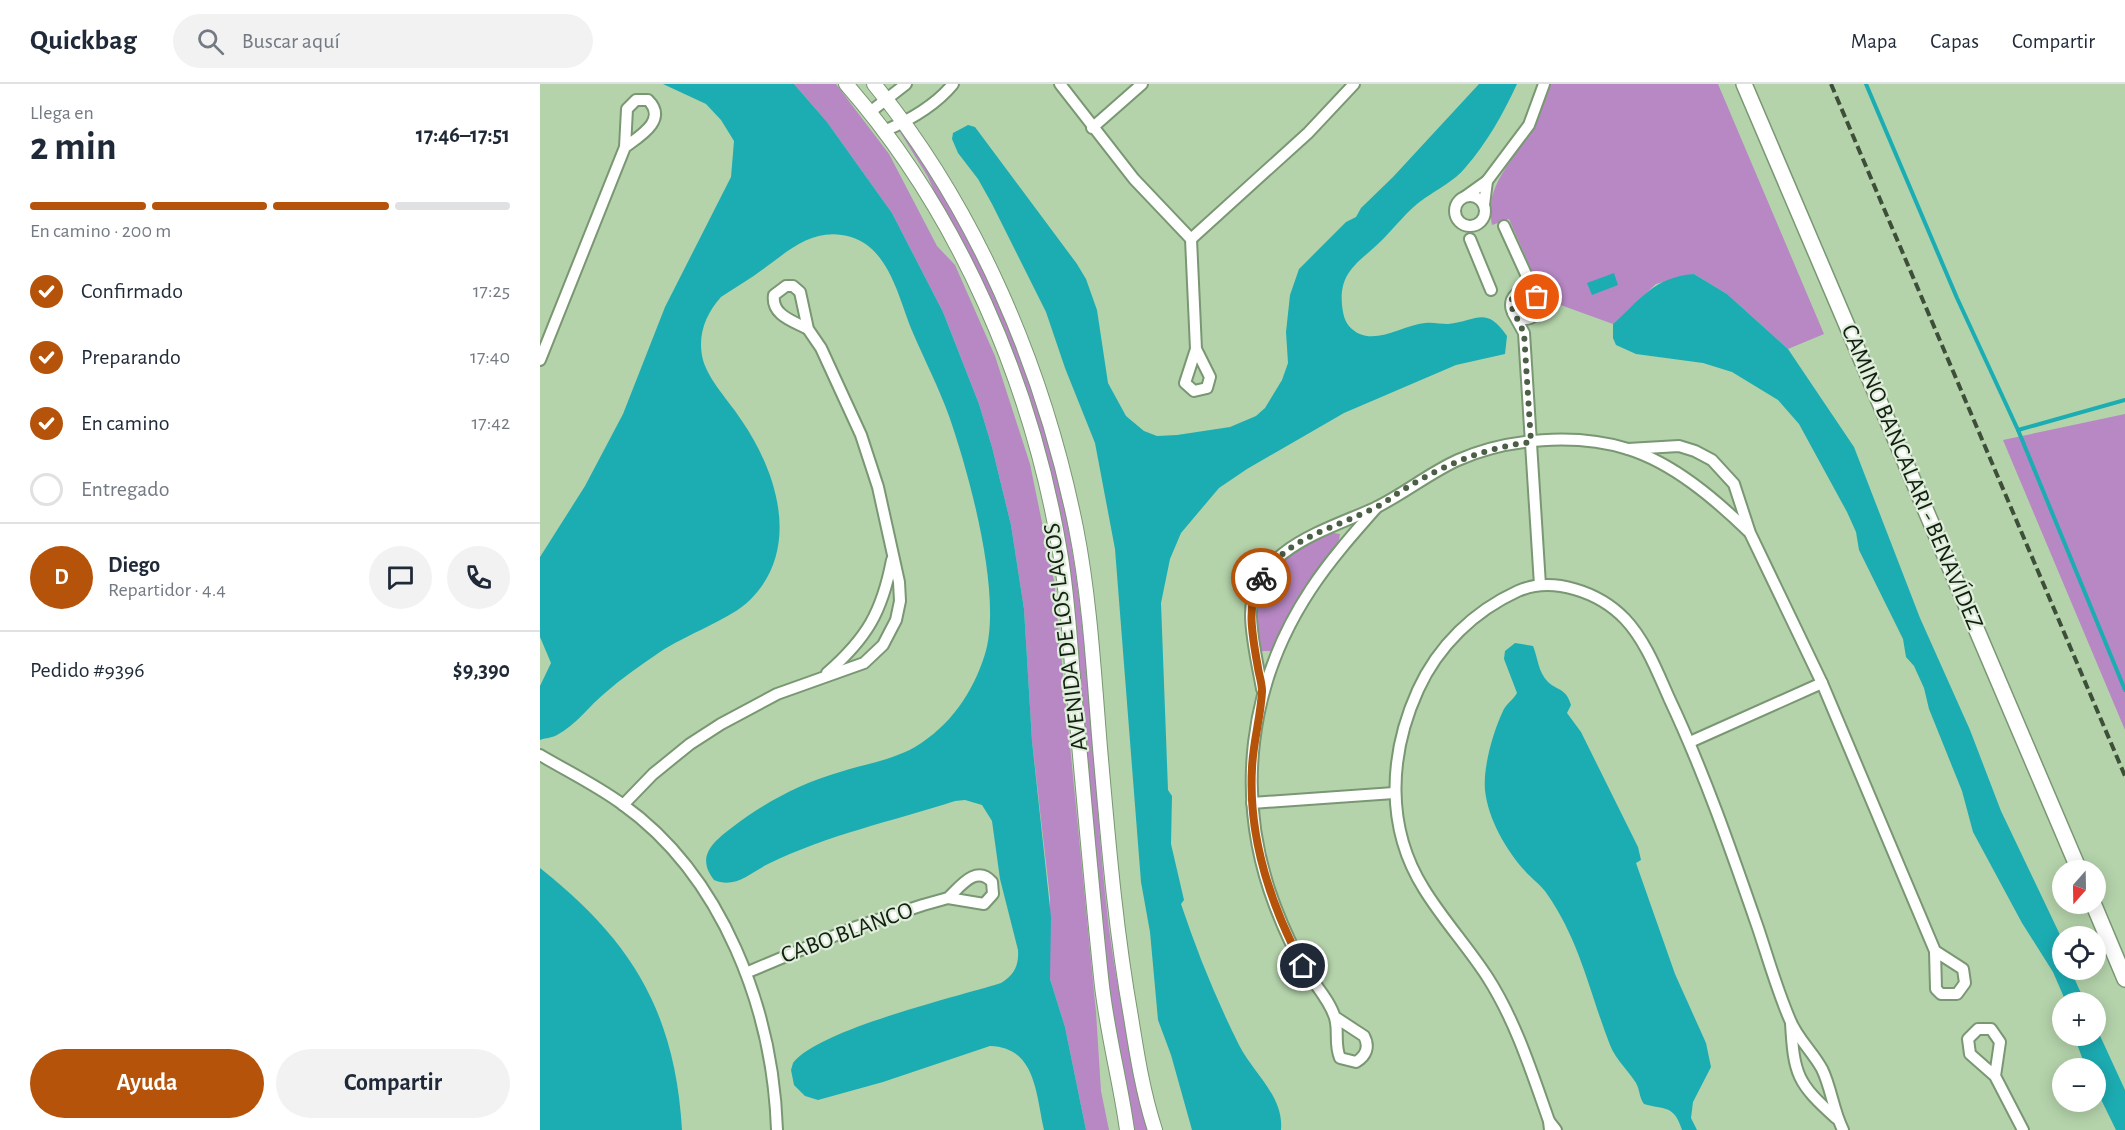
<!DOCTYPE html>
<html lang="es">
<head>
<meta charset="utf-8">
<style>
  :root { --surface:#fff; --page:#f2f2f3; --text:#1f2937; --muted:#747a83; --line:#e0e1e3; --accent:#b45309 }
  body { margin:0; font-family:"Alegreya Sans",sans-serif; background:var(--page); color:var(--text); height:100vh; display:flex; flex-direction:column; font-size:22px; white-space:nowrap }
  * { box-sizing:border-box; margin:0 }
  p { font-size:20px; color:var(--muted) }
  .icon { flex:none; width:33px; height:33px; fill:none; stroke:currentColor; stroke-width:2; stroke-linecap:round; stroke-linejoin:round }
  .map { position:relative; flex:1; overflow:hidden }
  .panel { display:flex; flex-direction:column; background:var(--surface); width:540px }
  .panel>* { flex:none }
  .needle { width:39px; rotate:200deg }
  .tools { position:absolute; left:1512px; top:776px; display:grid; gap:12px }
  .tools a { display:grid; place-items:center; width:54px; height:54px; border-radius:50%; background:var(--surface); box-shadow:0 3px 15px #0003; font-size:30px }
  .pin { position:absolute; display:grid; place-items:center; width:51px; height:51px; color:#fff; margin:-26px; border:3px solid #fff; border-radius:50%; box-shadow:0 2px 6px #0007 }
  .courier { position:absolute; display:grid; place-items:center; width:60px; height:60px; margin:-30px; border:4px solid #b45309; border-radius:50%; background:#fff; color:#222; box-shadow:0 2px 8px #0007 }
  .headline em { font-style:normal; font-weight:700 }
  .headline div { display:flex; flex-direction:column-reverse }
  .headline { display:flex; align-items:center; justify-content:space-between; height:102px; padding:0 30px }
  h1 { font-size:39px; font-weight:700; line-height:45px }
  .bar { display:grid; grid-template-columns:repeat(4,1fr); gap:9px 6px; align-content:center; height:72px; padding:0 30px }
  .bar i { height:8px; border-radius:4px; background:var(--line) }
  .bar .active { background:var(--accent) }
  .bar p { grid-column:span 4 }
  .line { display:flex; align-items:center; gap:15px; padding:0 30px; border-top:2px solid var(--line) }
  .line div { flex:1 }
  .round { display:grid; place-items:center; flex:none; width:63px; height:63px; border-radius:32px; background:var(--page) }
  ol { padding:0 30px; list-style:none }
  li { display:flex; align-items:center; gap:18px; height:66px }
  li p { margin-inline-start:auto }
  li .icon { padding:6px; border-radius:50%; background:var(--accent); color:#fff; stroke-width:4 }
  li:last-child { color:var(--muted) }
  li i { width:33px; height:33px; border:3px solid var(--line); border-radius:50% }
  .cta { display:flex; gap:12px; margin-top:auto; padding:12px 30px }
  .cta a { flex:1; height:69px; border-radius:36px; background:var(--accent); color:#fff; font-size:24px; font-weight:700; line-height:69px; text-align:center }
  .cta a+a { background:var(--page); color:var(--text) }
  header { display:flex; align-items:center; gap:36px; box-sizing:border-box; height:84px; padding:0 30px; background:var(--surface); border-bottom:2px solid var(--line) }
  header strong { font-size:28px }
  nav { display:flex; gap:33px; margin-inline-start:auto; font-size:21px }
  .search { width:420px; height:54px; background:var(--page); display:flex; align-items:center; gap:15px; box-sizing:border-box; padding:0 21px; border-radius:33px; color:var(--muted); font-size:22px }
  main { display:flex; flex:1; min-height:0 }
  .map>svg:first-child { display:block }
</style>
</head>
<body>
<header>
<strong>Quickbag</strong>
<div class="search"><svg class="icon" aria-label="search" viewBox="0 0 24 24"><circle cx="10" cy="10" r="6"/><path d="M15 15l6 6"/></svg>Buscar aquí</div>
<nav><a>Mapa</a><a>Capas</a><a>Compartir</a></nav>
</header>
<main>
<section class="panel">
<div class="headline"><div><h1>2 min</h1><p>Llega en</p></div><em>17:46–17:51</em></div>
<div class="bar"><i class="active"></i><i class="active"></i><i class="active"></i><i></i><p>En camino · 200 m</p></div>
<ol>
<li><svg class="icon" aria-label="check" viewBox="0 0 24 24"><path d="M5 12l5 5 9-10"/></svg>Confirmado<p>17:25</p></li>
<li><svg class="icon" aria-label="check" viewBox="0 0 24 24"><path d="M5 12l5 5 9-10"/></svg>Preparando<p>17:40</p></li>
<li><svg class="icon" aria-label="check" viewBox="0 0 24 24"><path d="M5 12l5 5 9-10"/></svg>En camino<p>17:42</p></li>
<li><i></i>Entregado</li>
</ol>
<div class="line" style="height:108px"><b class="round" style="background:var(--accent);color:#fff">D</b><div><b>Diego</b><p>Repartidor · 4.4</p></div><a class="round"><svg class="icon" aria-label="chat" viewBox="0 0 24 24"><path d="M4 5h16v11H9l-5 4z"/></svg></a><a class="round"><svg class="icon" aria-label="phone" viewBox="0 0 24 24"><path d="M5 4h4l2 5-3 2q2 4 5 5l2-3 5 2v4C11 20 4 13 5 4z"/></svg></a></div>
<div class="line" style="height:78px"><div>Pedido #9396</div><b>$9,390</b></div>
<div class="cta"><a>Ayuda</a><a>Compartir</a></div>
</section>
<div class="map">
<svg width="1585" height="1046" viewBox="0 0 1585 1046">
  <rect width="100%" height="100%" fill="#b4d3ab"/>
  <g fill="#b788c4">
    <polygon points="254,0 296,0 349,70 397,162 415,181 455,272 490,380 514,497 556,928 561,1007 569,1046 546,1046 525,943 510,895 510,814 492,657 484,525 471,441 452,363 439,320 403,228 352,129 287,38"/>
    <path d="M1008 0H1178L1284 250 1248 265 1187 210 1154 190 1116 200 1073 240 1004 215 969 135 952 141C943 98 978 75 994 40 1000 28 1005 13 1008 0Z"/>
    <path d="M363 45C432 151 489 269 518 393 552 541 551 695 569 845 578 913 594 980 608 1046H595L576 951 567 888 530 499 499 350 388 93 360 48Z"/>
    <polygon points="1585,330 1585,646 1463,356"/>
    <path d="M788 448 800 450 799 456 760 510 731 567H720C712 542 719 497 740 479 754 467 773 458 788 448Z"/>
  </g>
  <g fill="#1cadb3">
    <path d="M123 0H254L287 38 352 129 403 228 439 320 452 363 471 441 484 525 492 657 511 833 510 895 525 943 546 1046H504C496 1011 496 963 450 962L343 998 278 1016 265 1012 254 1001 251 986 253 979C279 945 417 913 461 899 474 891 479 882 478 866L460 795 452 737 442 721 425 716 415 717C353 737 287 751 228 780 210 789 195 805 174 796 155 772 174 757 194 742 226 718 261 699 300 688 325 680 352 676 375 663 410 642 433 609 445 570 463 512 429 389 409 332 399 304 385 277 373 249 359 216 350 165 311 153 276 143 253 163 226 183 212 194 196 203 181 213 165 231 157 252 163 276 169 297 190 318 202 337 238 390 261 465 210 516 191 535 145 551 120 568 101 581 82 594 65 609 50 621 35 642 17 651 12 654 5 654 0 656V602L11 579 0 553V473L45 402 83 330 125 223 191 93 194 57 181 36 166 20Z"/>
    <path d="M939 0H977C963 30 947 59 925 84 914 97 898 105 885 114 867 126 855 144 839 159 818 179 799 188 802 221 803 229 804 236 809 242 830 266 861 241 885 239 893 238 900 240 908 240 937 237 946 221 967 252L965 270 916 281 804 329 707 385 679 404 641 449 630 475 621 519 628 706 632 712 631 760 644 816 641 820C657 868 676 915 699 961 713 989 744 1012 741 1046H652L631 971 618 936 610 848 601 798 575 465 555 359 525 284 506 228 452 120 438 95 418 69 412 55 413 49 428 41 435 43 537 180 546 195 557 226 568 299 586 332 604 347 617 352 637 351 690 343 716 332 725 324 742 296 748 279 746 248 750 211 759 185 806 138 816 133 821 124 853 93Z"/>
    <polygon points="1074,189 1078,201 1052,211 1047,199"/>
    <path d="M1154 190 1187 210 1248 265 1314 363 1380 534 1430 646 1461 727 1522 855V885H1530L1545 918H1526L1513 888 1482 839 1433 748 1422 707 1389 625 1384 604 1374 582 1366 573 1363 555 1319 466 1316 448 1307 428 1259 340 1238 316 1192 288 1163 279 1096 270 1076 261 1073 254V240C1100 216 1114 193 1154 190Z"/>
    <path d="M975 559 993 562C998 574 998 588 1008 598 1018 607 1026 604 1031 621L1027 629 1041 648 1098 763 1101 776 1096 779 1135 890 1166 959 1171 983 1153 1018 1151 1034 1157 1046H1142C1134 1020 1124 1026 1104 1020 1099 1013 1100 1006 1096 999 1088 986 1076 976 1070 961 1050 910 1040 857 1007 810 1002 802 992 795 985 787 966 766 948 735 945 706 943 683 953 648 963 627 966 620 973 616 977 609L964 575 965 567Z"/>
    <path d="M0 784C92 857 135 928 142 1046H0Z"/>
    <polygon points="1556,943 1585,1006 1585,1046 1576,1046 1574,1042 1556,1005 1556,984 1546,984 1534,952 1556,951"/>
  </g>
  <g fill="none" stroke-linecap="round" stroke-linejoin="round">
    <g stroke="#1cadb3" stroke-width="4">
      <polyline points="1326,0 1417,214 1478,346 1585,606"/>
      <polyline points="1478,346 1585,316"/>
    </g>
    <defs>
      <g id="minor">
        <polyline points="520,0 594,95 651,155 656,265 645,299 654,307 667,304 670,293 656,265"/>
        <polyline points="330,28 366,0"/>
        <polyline points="552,44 602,0"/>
        <path d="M344 47C370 36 395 22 413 0"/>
        <polyline points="947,97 989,41 1004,0"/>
        <polyline points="926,112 947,97 944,121"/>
        <circle cx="930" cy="127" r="15"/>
        <polyline points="964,142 995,210"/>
        <polyline points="651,155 768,49 814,0"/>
        <polyline points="930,155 951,206"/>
        <circle cx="985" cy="221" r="14"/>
        <polyline points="973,229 984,249 1000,501"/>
        <path d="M0 276 85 63 87 25 96 16H108C128 36 100 52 85 63"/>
        <polyline points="1088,365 1139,362 1155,367 1172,376 1194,400 1210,449 1282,599 1395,867 1396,905 1401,910 1417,910 1425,899 1423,885 1395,867"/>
        <path d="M287 589C327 554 342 528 352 476"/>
        <path d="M722 605C718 582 712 558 711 533 709 466 787 446 835 424 864 410 889 389 918 376 968 354 1036 349 1088 365 1133 379 1175 415 1208 447"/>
        <polyline points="1150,658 1282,599"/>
        <path d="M0 671C27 687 56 701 82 720 183 792 233 926 237 1046"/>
        <polyline points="712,719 854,709"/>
        <path d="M83 721 113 690 150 660 181 640 237 610 324 579 343 561 356 536 360 517 359 498 338 403 321 351 281 264 268 245 260 208 253 202H246L234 211C231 231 253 237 268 245"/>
        <path d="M208 888 313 844 383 821 408 814 444 820 453 810 452 798C436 780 420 803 408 814"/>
        <path d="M795 933 824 952C830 963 826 972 816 978L800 974C794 960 799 947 795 934 790 916 773 899 764 883 752 864 743 843 735 822 694 714 708 600 771 505 790 476 814 449 837 423"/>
        <path d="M1251 939C1254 991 1257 999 1296 1034"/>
        <polyline points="1455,992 1460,958 1451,945 1438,945 1428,955 1430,970 1455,992 1483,1046"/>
        <path d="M1009 1037C992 989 976 938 948 894 928 863 903 836 884 805 845 743 849 670 878 606 898 562 934 527 978 507 1013 492 1059 508 1085 535 1105 556 1117 587 1129 614 1164 688 1191 766 1218 844 1228 874 1237 906 1250 936 1257 954 1273 968 1282 985 1291 1003 1293 1026 1303 1046"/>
        <polyline points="1010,1046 1009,1037 1016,1046"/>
      </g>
      <g id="tertiary">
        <path d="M306 0C419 129 492 300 520 468 528 513 530 561 534 606 543 702 551 798 561 893 566 945 580 995 587 1046"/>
        <path d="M334 0C437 126 504 285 536 444 550 515 554 591 560 664 568 754 575 843 591 933 597 971 603 1009 615 1046"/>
      </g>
      <g id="secondary">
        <polyline points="1204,0 1539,786"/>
        <polyline points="1553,819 1585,895"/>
      </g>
    </defs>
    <use href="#minor" stroke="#799772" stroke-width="14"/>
    <use href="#tertiary" stroke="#799772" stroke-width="16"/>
    <use href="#secondary" stroke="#799772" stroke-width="18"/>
    <use href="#minor" stroke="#fff" stroke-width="10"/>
    <use href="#tertiary" stroke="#fff" stroke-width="14"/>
    <use href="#secondary" stroke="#fff" stroke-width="15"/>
    <polyline stroke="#3e4f39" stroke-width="4" stroke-dasharray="9 4.5" stroke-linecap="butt" points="1291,0 1585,692"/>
  </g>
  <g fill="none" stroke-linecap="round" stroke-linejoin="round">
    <path stroke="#4b5e46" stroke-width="6" stroke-dasharray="0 10.8" d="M721 494C747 453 796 444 836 423 846 419 854 411 863 406 903 381 944 364 991 358L984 249 970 220C974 206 987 202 997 213"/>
    <path stroke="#b45309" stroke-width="8" d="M721 494C705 522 713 554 718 584 719 591 722 599 722 607 721 632 713 658 712 684 708 754 730 820 763 882"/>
  </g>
  <g text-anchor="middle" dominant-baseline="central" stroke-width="4.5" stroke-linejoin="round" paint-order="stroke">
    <g font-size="24" fill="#131f10" stroke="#deeeda">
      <text transform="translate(1372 393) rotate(67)">CAMINO BANCALARI - BENAVÍDEZ</text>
      <text transform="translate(526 553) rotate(-97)">AVENIDA DE LOS LAGOS</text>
      <text transform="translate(307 849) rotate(-20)">CABO BLANCO</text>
    </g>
  </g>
</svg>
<div class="tools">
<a><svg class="needle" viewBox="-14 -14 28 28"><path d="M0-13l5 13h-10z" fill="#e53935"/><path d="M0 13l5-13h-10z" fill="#747a83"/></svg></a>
<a><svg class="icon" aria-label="locate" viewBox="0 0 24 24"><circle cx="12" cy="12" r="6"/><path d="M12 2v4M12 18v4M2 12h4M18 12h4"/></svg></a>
<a>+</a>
<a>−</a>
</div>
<div class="pin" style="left:997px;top:213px;background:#ea580c"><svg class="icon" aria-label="bag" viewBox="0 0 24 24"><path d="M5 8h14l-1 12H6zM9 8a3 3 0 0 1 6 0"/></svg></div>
<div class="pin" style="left:763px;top:882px;background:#1f2937"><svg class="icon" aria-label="home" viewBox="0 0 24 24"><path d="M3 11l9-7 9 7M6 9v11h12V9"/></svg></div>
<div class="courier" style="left:721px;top:494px"><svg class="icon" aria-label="bike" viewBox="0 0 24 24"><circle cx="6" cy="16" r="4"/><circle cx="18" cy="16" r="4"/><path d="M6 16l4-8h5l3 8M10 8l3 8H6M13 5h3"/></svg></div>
</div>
</main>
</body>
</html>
